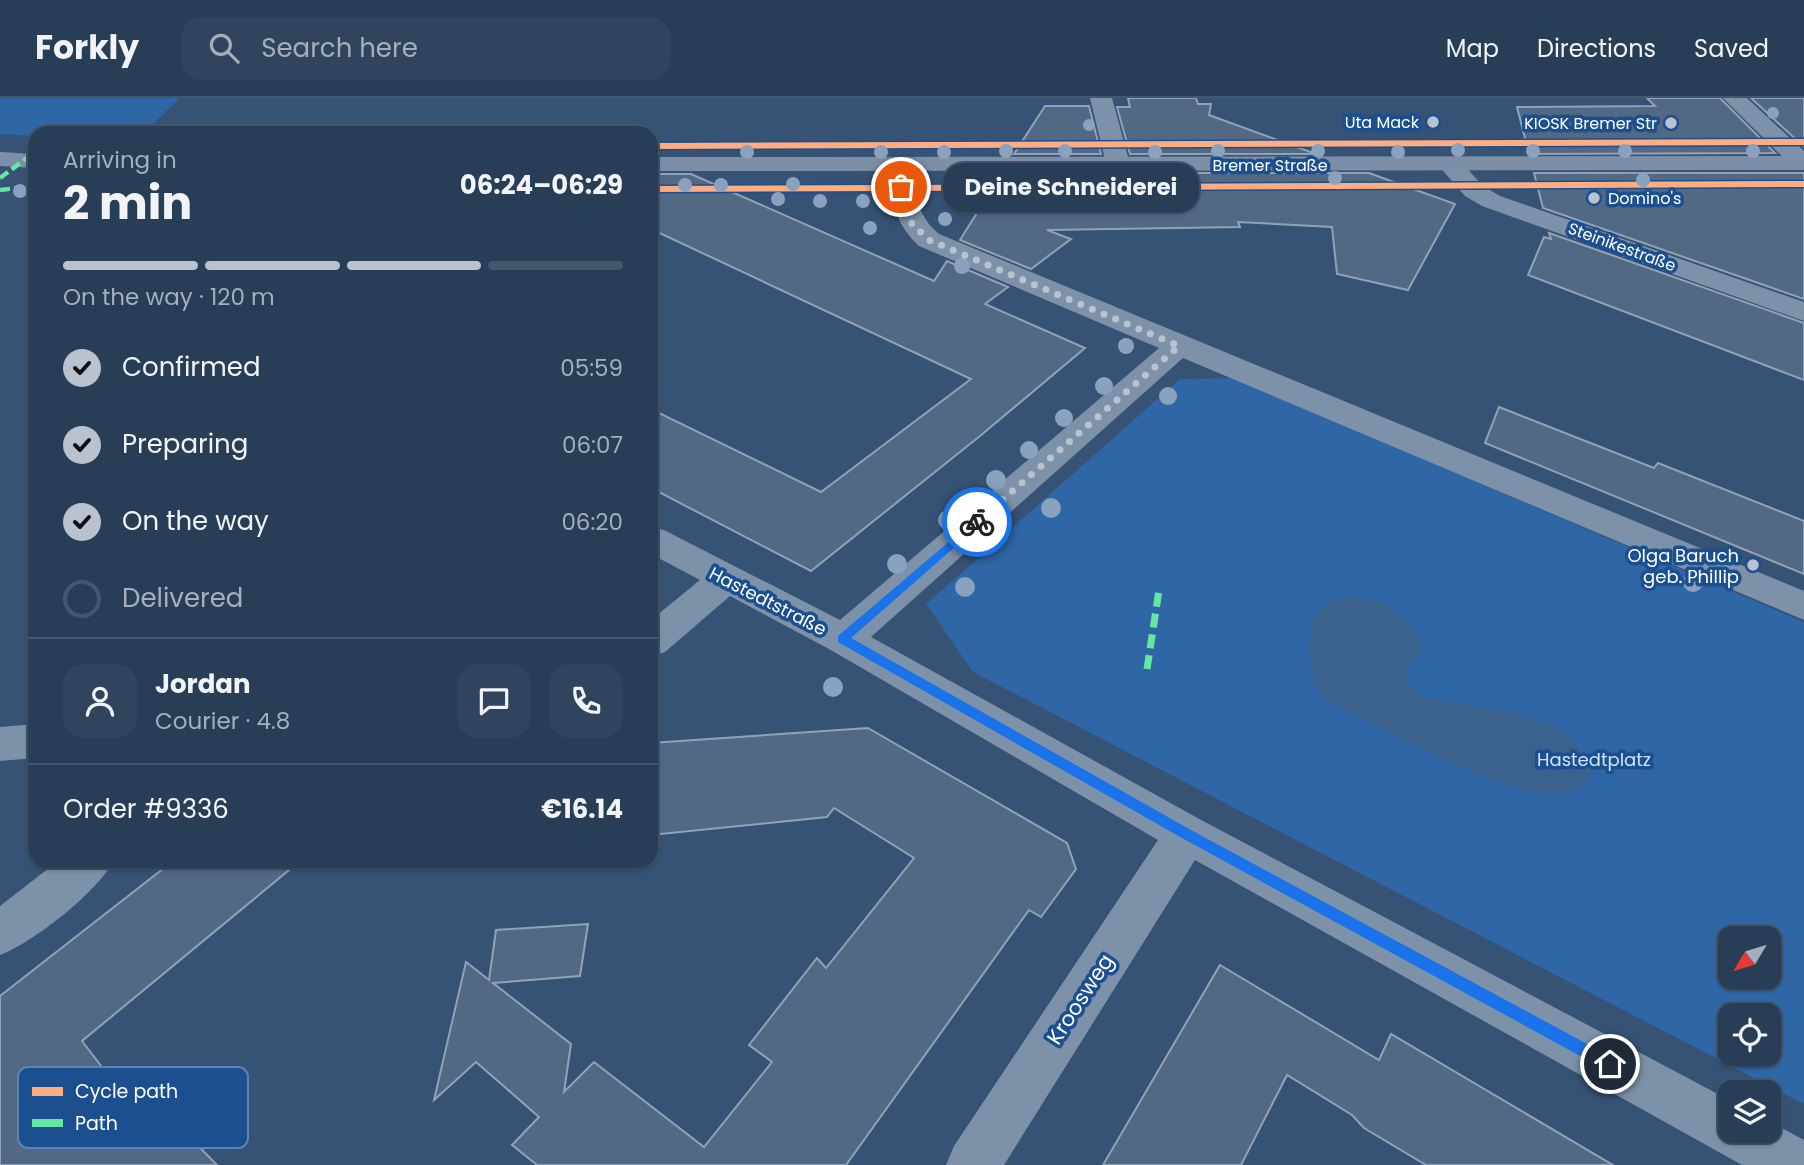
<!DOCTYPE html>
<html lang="en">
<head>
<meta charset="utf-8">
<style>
  :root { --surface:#283e57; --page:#30455d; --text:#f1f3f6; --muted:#a5aeba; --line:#44576d; --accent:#b9c2ce }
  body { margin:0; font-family:Poppins,sans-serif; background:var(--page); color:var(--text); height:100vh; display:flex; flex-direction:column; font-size:26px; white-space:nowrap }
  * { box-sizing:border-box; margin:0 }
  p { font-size:23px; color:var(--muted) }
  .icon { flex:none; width:38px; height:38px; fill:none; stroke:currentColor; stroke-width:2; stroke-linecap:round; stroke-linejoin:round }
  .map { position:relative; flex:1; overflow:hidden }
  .drawer { position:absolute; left:28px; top:28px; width:630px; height:742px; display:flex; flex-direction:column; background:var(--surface); border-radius:21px; box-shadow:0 2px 5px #0004,0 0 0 2px var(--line) }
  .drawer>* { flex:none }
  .needle { width:46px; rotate:232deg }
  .controls { position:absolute; left:1718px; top:828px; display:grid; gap:14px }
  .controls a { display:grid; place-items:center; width:63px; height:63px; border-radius:14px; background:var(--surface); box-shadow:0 2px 5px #0004,0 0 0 2px var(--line); font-size:35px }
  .pin { position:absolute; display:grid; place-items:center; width:60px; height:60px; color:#fff; margin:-30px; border:4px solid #fff; border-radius:50%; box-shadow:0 2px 7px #0007 }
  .courier { position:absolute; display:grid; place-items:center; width:70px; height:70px; margin:-35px; border:5px solid #1a73e8; border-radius:50%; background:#fff; color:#222; box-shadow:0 2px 9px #0007 }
  .bubble { position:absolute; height:49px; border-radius:21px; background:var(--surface); box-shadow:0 2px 5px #0004,0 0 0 2px var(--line); font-size:23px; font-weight:700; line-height:49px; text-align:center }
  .head em { font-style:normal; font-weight:700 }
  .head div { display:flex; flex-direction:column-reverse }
  .head { display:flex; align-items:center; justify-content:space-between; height:119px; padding:0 35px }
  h1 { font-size:46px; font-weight:700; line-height:52px }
  .bar { display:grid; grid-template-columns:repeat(4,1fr); gap:10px 7px; align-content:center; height:84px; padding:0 35px }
  .bar i { height:9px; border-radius:5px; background:var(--line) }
  .bar .selected { background:var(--accent) }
  .bar p { grid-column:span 4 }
  .line { display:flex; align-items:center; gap:18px; padding:0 35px; border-top:2px solid var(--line) }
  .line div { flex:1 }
  .round { display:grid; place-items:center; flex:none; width:74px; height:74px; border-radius:21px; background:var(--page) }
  ol { padding:0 35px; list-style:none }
  li { display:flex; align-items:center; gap:21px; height:77px }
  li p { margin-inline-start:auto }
  li .icon { padding:7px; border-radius:50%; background:var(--accent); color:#111; stroke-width:4 }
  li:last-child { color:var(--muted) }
  li i { width:38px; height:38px; border:4px solid var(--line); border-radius:50% }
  header { display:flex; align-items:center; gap:42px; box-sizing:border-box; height:98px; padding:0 35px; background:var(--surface); border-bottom:2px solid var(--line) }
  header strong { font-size:33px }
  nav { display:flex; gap:38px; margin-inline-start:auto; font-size:24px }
  .search { width:490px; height:63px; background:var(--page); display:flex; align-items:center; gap:18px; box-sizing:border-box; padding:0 24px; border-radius:21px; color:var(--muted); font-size:26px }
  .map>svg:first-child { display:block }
</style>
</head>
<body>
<header>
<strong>Forkly</strong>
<div class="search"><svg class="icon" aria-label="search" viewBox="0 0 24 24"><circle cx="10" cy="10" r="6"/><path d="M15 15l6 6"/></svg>Search here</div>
<nav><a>Map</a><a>Directions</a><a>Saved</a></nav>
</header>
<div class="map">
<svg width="1804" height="1067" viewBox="0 0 1804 1067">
  <rect width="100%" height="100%" fill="#365274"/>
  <g fill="#2f66a5" fill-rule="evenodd">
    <polygon points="0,0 180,0 144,35 35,35 35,38 0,36"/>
    <path d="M1233 280 1804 524V1006L973 574 926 506 1180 281ZM1731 840H1769V878H1731ZM1731 917H1769V956H1731Z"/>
  </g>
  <path fill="#3b618d" d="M1345 499C1377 501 1388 502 1409 527 1415 535 1421 540 1422 550L1405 575 1412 590 1427 600C1462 608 1544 615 1568 638 1579 648 1587 660 1594 673 1587 683 1582 689 1570 693 1515 710 1377 626 1324 601L1313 582 1309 546 1313 521 1325 505Z"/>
  <g fill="#526984" stroke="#92a2b6" stroke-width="2">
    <polygon points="1128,0 1196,0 1198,6 1211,6 1209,17 1316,56 1130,56 1117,9 1130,9"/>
    <polygon points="1647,0 1720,0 1775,55 1529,56 1517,9 1655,8"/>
    <polygon points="1751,0 1804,0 1804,49"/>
    <polygon points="1045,8 1089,8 1101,56 1014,56"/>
    <polygon points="1002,75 1369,75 1455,106 1408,192 1337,176 1332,129 1238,124 1240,129 1047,132 1071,141 1031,171 960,142"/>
    <polygon points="1534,75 1804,75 1804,201 1543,110"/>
    <polygon points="651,76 691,76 934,183 947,163 1008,189 985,206 1085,250 980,338 811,473 651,390 651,311 821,394 971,281 651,131"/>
    <polygon points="1549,135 1804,225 1804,282 1528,177 1544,139 1551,141"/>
    <polygon points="1499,309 1654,370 1658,365 1804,423 1804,476 1485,345"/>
    <polygon points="868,630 1067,745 1076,771 1041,819 1029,812 846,1067 537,1067 512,1047 539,1019 476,964 434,1002 466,864 489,882 496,832 588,826 580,878 493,885 571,946 564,994 594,964 704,1049 772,964 749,947 817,860 826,870 914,760 834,710 827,719 651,737 651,645"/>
    <polygon points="173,763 300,763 82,943 135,1012 152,1001 217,1067 0,1067 0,898"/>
    <polygon points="1220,867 1379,962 1391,936 1613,1067 1426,1067 1364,1030 1352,1017 1287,977 1241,1067 1103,1067"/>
  </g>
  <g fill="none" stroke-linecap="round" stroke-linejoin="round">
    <g fill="#7d92a8" fill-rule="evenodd">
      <polygon points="1090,0 1112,0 1130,66 1127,71 1118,73 1109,71 1106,66"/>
      <polygon points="1723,0 1747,0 1804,53 1804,72 1794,70"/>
      <path d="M898 59 907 61 910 66C914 93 917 118 939 136L1804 493V522L1183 260 871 539 1203 723 1731 1003V1032H1769V1023L1804 1042V1067H1742L1195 762 1004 1067H946L954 1048 1158 742 829 551 730 498 665 554 651 559V522L700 482 651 456V429L664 432 840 522 1159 250 919 148C895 126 889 98 886 66L889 61Z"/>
      <polygon points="1450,60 1459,62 1483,88 1500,98 1804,204 1804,223 1482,108 1465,98 1438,67 1441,62"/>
      <polygon points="35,626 35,660 0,663 0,629"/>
      <path d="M58 763H113C98 794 32 845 0 857V808Z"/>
    </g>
    <g fill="#7d8ea7" fill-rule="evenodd">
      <polygon points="0,54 35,56 35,70 0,68"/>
      <polygon points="1804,58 1804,72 651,73 651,59"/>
    </g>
    <g stroke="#66e7a1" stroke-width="4.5" stroke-dasharray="10 4.5" stroke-linecap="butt">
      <polyline points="0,80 35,54"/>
      <polyline points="0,92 35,88"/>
    </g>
    <polyline stroke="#66e7a1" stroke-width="7" stroke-dasharray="14 7" stroke-linecap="butt" points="1147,571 1159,492"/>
    <defs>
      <g id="cycleway">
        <polyline points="651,48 1804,44"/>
        <polyline points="651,91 1804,86"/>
      </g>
    </defs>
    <use href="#cycleway" stroke="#1b4f8f" stroke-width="9"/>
    <use href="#cycleway" stroke="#ffac80" stroke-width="6"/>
  </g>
  <g fill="#8aa2be">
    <circle cx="1773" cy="15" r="6"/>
    <circle cx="1089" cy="27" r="6"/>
    <circle cx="1458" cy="52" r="7"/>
    <circle cx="1006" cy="53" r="7"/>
    <circle cx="1065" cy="53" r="7"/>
    <circle cx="1218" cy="53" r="7"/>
    <circle cx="1318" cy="53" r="7"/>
    <circle cx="1533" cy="53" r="7"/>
    <circle cx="1625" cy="53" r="7"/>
    <circle cx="1753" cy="53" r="7"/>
    <circle cx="747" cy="54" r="7"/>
    <circle cx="881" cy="54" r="7"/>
    <circle cx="944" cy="54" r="7"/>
    <circle cx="1155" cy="54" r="7"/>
    <circle cx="1398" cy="54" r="7"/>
    <circle cx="1335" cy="80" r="7"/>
    <circle cx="989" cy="81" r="7"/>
    <circle cx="1643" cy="82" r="7"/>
    <circle cx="1127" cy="83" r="7"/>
    <circle cx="793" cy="86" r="7"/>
    <circle cx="685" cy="87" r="7"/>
    <circle cx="721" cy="87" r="7"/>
    <circle cx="20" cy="93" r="7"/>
    <circle cx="778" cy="101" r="7"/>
    <circle cx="820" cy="103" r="7"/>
    <circle cx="863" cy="103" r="7"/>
    <circle cx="945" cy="121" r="7"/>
    <circle cx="870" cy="130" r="7"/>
    <circle cx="962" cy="168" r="8"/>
    <circle cx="1126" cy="248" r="8"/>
    <circle cx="1104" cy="288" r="9"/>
    <circle cx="1168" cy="298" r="9"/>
    <circle cx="1064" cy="320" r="9"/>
    <circle cx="1029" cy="352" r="9"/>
    <circle cx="996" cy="382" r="10"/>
    <circle cx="1051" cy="410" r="10"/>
    <circle cx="948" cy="422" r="10"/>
    <circle cx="897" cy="466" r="10"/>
    <circle cx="1693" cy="484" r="10"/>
    <circle cx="965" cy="489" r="10"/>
    <circle cx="833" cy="589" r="10"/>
  </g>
  <polygon fill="#1a73e8" points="977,420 982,424 981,426 851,540 1191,732 1615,961 1617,966 1615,971 1610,974 1604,971 1182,740 838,544 838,538"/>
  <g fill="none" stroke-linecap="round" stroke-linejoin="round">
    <polyline stroke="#b9c2ce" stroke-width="7" stroke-dasharray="0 12.6" points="901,89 912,126 929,142 1179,248 977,424"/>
  </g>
  <g fill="#b9c2ce" stroke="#1b4f8f" stroke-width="2.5">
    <circle cx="1433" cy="24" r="7"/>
    <circle cx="1671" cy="25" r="7"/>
    <circle cx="1594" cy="100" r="7"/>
    <circle cx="1753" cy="467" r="7"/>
  </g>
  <g text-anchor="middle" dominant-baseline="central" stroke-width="7" stroke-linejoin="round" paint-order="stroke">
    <g font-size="16" fill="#fff" stroke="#1b4f8f" text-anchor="end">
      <text x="1419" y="24">Uta Mack</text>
      <text x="1657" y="25">KIOSK Bremer Str</text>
      <text x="1608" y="100" text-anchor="start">Domino's</text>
    </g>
    <g font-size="16" fill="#fff" stroke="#1b4f8f">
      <text x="1270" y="67">Bremer Straße</text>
      <text transform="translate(1622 149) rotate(20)">Steinikestraße</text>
    </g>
    <g font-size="18" fill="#fff" stroke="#1b4f8f" text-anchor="end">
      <text x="1739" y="457">Olga Baruch<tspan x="1739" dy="21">geb. Phillip</tspan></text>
    </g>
    <g font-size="18" fill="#fff" stroke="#1b4f8f">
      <text transform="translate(768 503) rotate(27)">Hastedtstraße</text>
    </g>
    <g font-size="18" fill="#cfe3fa" stroke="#1b4f8f">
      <text x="1594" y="661">Hastedtplatz</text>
    </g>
    <g font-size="21" fill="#fff" stroke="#1b4f8f">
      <text transform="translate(1080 901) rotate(-57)">Kroosweg</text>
    </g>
  </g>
  <rect x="18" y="969" width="230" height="81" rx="10" fill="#1b4f8f" stroke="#5f84b1" stroke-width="2"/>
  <rect x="32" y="989" width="31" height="9" fill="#ffac80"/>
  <rect x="32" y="1021" width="31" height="8" fill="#66e7a1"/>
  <g font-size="19" fill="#fff">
    <text x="75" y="1000">Cycle path</text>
    <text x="75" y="1032">Path</text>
  </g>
</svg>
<div class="controls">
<a><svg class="needle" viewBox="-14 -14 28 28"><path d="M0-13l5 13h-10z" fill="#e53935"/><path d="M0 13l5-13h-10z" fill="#a5aeba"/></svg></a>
<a><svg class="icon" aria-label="locate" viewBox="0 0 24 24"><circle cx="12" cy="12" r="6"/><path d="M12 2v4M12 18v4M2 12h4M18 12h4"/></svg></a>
<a><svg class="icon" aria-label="layers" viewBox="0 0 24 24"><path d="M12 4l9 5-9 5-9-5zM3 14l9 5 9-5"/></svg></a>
</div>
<div class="pin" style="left:901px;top:89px;background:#ea580c"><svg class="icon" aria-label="bag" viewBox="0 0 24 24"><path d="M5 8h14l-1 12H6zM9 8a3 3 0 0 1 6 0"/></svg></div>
<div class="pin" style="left:1610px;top:966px;background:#1f2937"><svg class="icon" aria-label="home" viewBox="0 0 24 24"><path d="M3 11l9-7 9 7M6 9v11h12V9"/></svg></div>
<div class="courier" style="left:977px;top:424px"><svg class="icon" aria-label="bike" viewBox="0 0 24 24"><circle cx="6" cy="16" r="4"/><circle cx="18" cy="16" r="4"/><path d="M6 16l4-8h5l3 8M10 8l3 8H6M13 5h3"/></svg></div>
<div class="bubble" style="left:943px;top:65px;width:256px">Deine Schneiderei</div>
<section class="drawer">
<div class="head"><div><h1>2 min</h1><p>Arriving in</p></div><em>06:24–06:29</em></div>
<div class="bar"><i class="selected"></i><i class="selected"></i><i class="selected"></i><i></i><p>On the way · 120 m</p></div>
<ol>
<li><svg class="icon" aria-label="check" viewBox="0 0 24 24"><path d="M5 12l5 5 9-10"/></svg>Confirmed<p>05:59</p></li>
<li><svg class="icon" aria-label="check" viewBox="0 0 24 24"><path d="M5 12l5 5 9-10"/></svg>Preparing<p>06:07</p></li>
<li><svg class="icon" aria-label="check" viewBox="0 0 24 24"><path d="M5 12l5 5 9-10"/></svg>On the way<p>06:20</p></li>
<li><i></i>Delivered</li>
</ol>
<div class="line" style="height:126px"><a class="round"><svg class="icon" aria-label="person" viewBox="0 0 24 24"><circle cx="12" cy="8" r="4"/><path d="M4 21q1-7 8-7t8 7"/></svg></a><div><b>Jordan</b><p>Courier · 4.8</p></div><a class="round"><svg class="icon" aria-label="chat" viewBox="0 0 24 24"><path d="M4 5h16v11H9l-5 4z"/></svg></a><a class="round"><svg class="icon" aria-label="phone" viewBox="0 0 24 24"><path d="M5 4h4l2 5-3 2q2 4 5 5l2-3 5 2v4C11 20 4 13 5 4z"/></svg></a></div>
<div class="line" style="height:91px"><div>Order #9336</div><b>€16.14</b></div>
</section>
</div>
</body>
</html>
